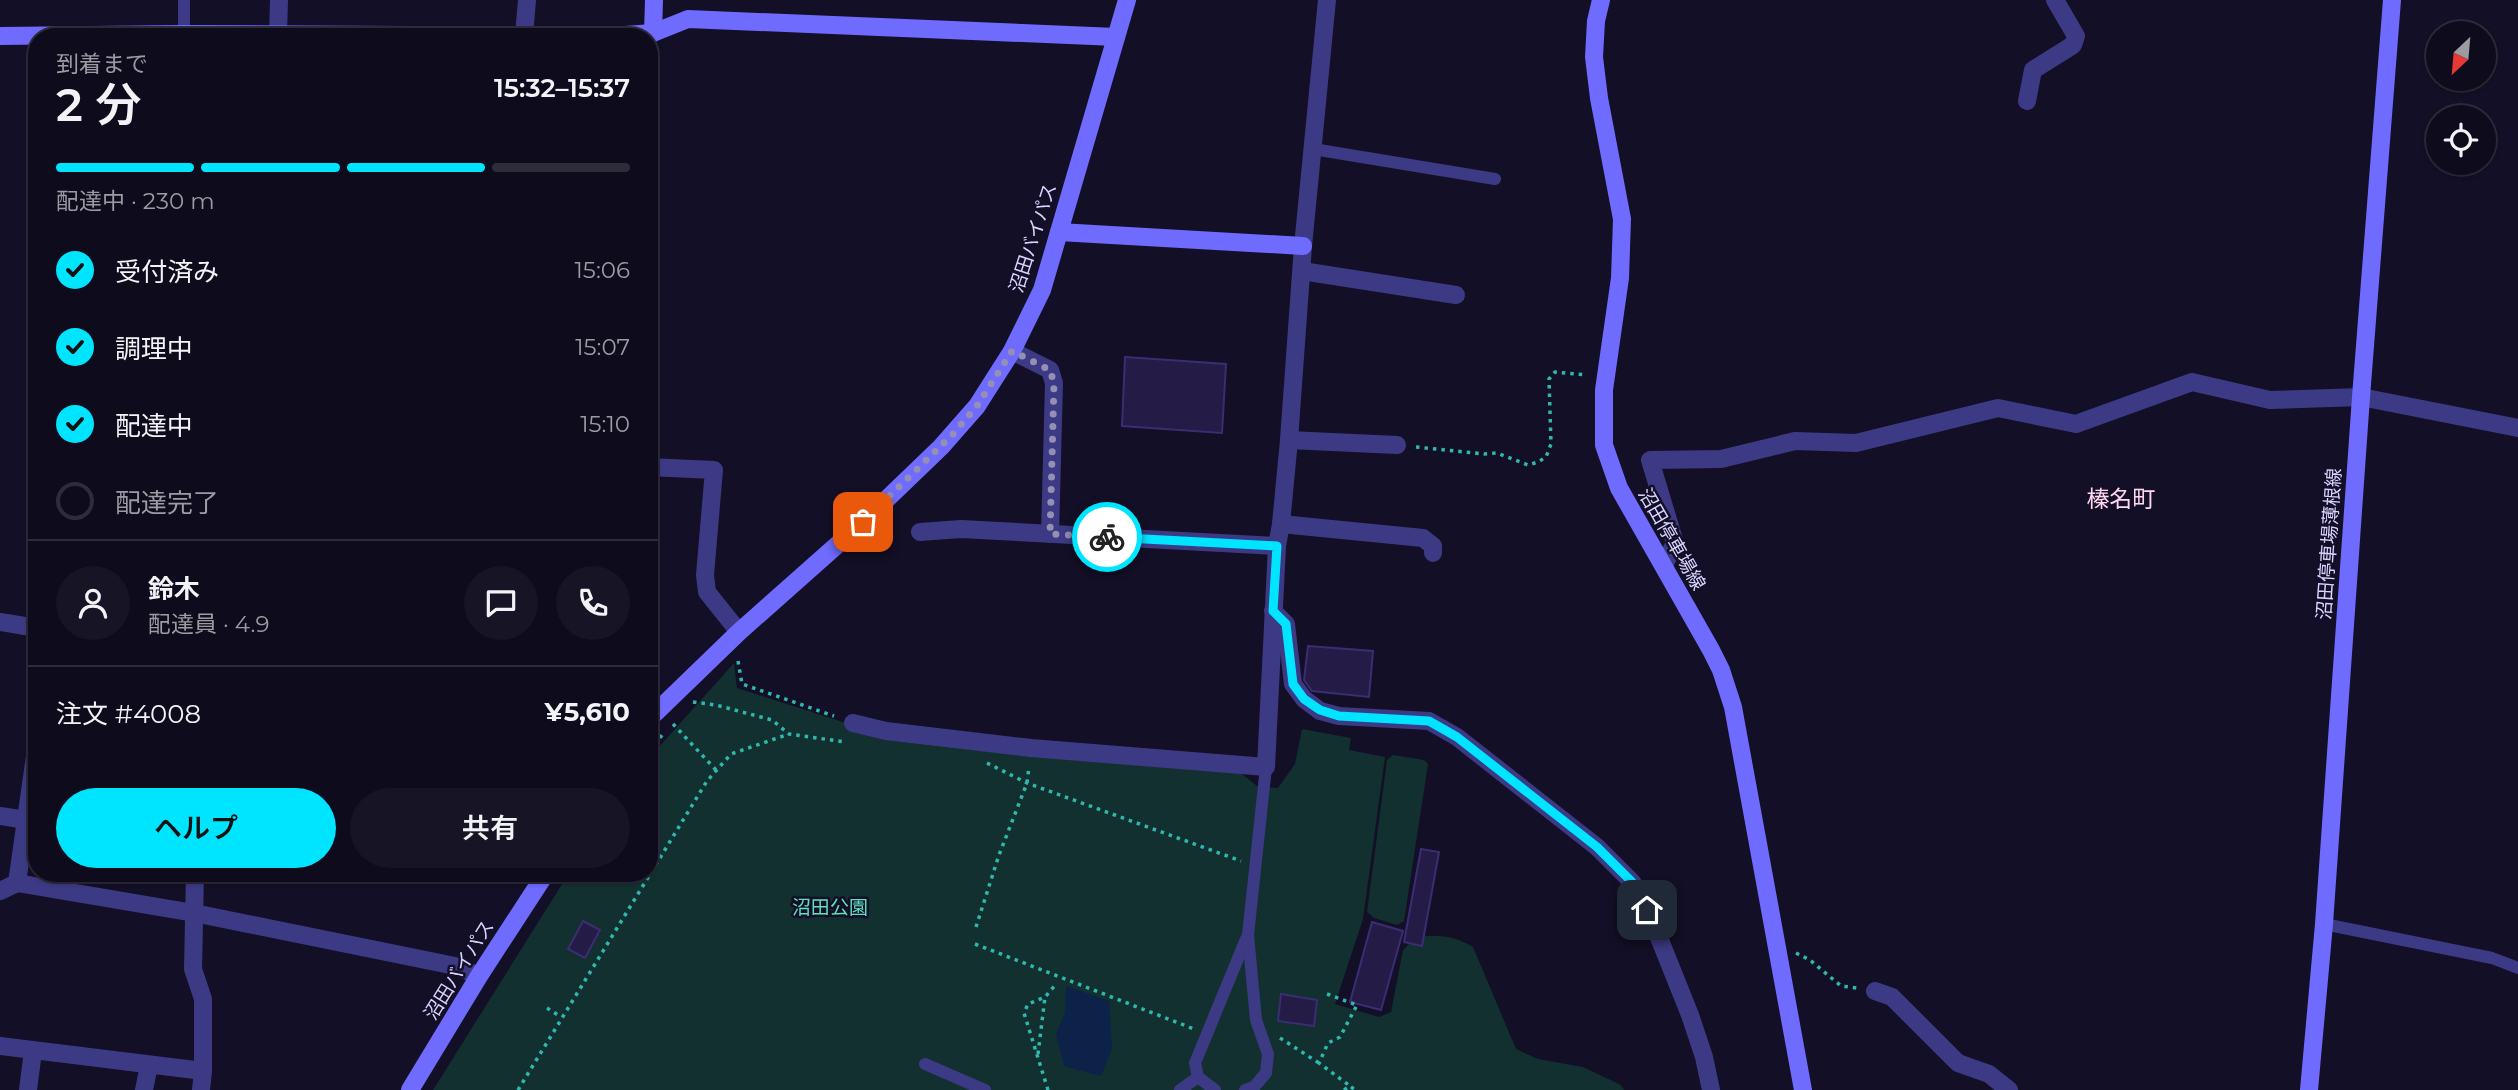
<!DOCTYPE html>
<html lang="ja">
<head>
<meta charset="utf-8">
<style>
  :root { --surface:#0e0b1c; --page:#171425; --text:#f1f3f6; --muted:#9b9ba3; --line:#2e2b3b; --accent:#00e5ff }
  body { margin:0; font-family:Montserrat,"Noto Sans JP",sans-serif; background:var(--page); color:var(--text); height:100vh; display:flex; flex-direction:column; font-size:26px; white-space:nowrap }
  * { box-sizing:border-box; margin:0 }
  p { font-size:23px; color:var(--muted) }
  .icon { flex:none; width:38px; height:38px; fill:none; stroke:currentColor; stroke-width:2; stroke-linecap:round; stroke-linejoin:round }
  .map { position:relative; flex:1; overflow:hidden }
  .drawer { position:absolute; left:28px; top:28px; width:630px; height:854px; display:flex; flex-direction:column; background:var(--surface); border-radius:28px; box-shadow:0 2px 5px #0004,0 0 0 2px var(--line) }
  .drawer>* { flex:none }
  .needle { width:46px; rotate:206deg }
  .tools { position:absolute; left:2426px; top:21px; display:grid; gap:14px }
  .tools a { display:grid; place-items:center; width:70px; height:70px; border-radius:50%; background:var(--surface); box-shadow:0 2px 5px #0004,0 0 0 2px var(--line); font-size:35px }
  .pin { position:absolute; display:grid; place-items:center; width:60px; height:60px; color:#fff; margin:-30px; border-radius:14px; box-shadow:0 4px 10px #0006 }
  .courier { position:absolute; display:grid; place-items:center; width:70px; height:70px; margin:-35px; border:5px solid #00e5ff; border-radius:50%; background:#fff; color:#222; box-shadow:0 2px 9px #0007 }
  .overview em { font-style:normal; font-weight:600 }
  .overview div { display:flex; flex-direction:column-reverse }
  .overview { display:flex; align-items:center; justify-content:space-between; height:119px; padding:0 28px }
  h1 { font-size:46px; font-weight:600; line-height:52px }
  .bar { display:grid; grid-template-columns:repeat(4,1fr); gap:10px 7px; align-content:center; height:84px; padding:0 28px }
  .bar i { height:9px; border-radius:5px; background:var(--line) }
  .bar .current { background:var(--accent) }
  .bar p { grid-column:span 4 }
  .line { display:flex; align-items:center; gap:18px; padding:0 28px; border-top:2px solid var(--line) }
  .line div { flex:1 }
  .round { display:grid; place-items:center; flex:none; width:74px; height:74px; border-radius:37px; background:var(--page) }
  ol { padding:0 28px; list-style:none }
  li { display:flex; align-items:center; gap:21px; height:77px }
  li p { margin-inline-start:auto }
  li .icon { padding:7px; border-radius:50%; background:var(--accent); color:#111; stroke-width:4 }
  li:last-child { color:var(--muted) }
  li i { width:38px; height:38px; border:4px solid var(--line); border-radius:50% }
  .cta { display:flex; gap:14px; margin-top:auto; padding:14px 28px }
  .cta a { flex:1; height:80px; border-radius:42px; background:var(--accent); color:#111; font-size:28px; font-weight:600; line-height:80px; text-align:center }
  .cta a+a { background:var(--page); color:var(--text) }
  .map>svg:first-child { display:block }
</style>
</head>
<body>
<div class="map">
<svg width="2518" height="1090" viewBox="0 0 2518 1090">
  <rect width="100%" height="100%" fill="#130f26"/>
  <g fill="#12302f">
    <path d="M734 663 737 688 849 724 1237 770 1257 786 1278 788 1295 764 1302 729 1351 738 1349 750 1385 757 1363 919 1335 1004 1379 1017 1391 1012 1403 950 1416 937C1440 935 1452 935 1473 947L1516 1049 1538 1059 1583 1067 1621 1085 1624 1090H433L569 873H649V758Z"/>
    <polygon points="1393,755 1424,760 1428,764 1404,921 1397,925 1374,918 1367,912 1387,760"/>
  </g>
  <polygon fill="#0c2248" points="1066,986 1109,1001 1112,1049 1101,1076 1064,1066 1056,1034 1065,1013"/>
  <g fill="#241b47" stroke="#3b2d73" stroke-width="2">
    <polygon points="1125,357 1226,364 1222,433 1122,426"/>
    <polygon points="1308,646 1373,651 1369,697 1312,691 1304,680"/>
    <polygon points="1421,849 1439,852 1422,946 1404,942"/>
    <polygon points="583,921 600,930 585,958 568,949"/>
    <polygon points="1372,922 1403,931 1381,1010 1350,1002"/>
    <polygon points="1281,994 1317,1000 1314,1026 1278,1021"/>
  </g>
  <g fill="none" stroke-linecap="round" stroke-linejoin="round">
    <g stroke="#2fb8b0" stroke-width="3.5" stroke-dasharray="3.5 5" stroke-linecap="butt">
      <polyline points="1416,447 1484,454 1497,453 1528,465 1538,462 1546,457 1551,444 1549,379 1555,372 1587,375"/>
      <polyline points="738,661 742,684 834,716"/>
      <polyline points="693,702 716,705 772,720 789,734 845,742"/>
      <polyline points="673,724 716,770"/>
      <polyline points="649,751 663,734"/>
      <polyline points="987,763 1027,783 1241,861"/>
      <polyline points="976,927 999,855 1027,783 1029,767"/>
      <polyline points="975,944 1194,1029"/>
      <polyline points="1796,953 1810,960 1841,986 1857,988"/>
      <polyline points="1327,994 1357,1005 1340,1037 1328,1043 1319,1063 1350,1086"/>
      <polyline points="547,1008 561,1017"/>
      <polyline points="1280,1038 1319,1063"/>
      <polyline points="1038,1054 1045,997"/>
      <polyline points="518,1090 707,781 731,754 789,734"/>
      <polyline points="1048,1090 1024,1013 1028,1004 1045,997 1057,983"/>
      <polyline points="1344,1090 1350,1086 1355,1090"/>
    </g>
    <g stroke="#3d3a85" stroke-width="12">
      <polyline points="184,34 184,0"/>
      <polyline points="1313,149 1495,179"/>
      <polyline points="2324,924 2492,958 2518,968"/>
      <polyline points="925,1064 985,1090"/>
      <polyline points="1180,1090 1198,1077"/>
      <polyline points="1215,1090 1198,1077 1195,1063 1246,939"/>
      <polyline points="1245,1090 1254,1087 1266,1073 1268,1054 1256,1020 1248,935 1266,767"/>
    </g>
    <g stroke="#3d3a85" stroke-width="18">
      <polyline points="278,34 279,0"/>
      <polyline points="524,35 527,0"/>
      <polyline points="2027,101 2033,70 2073,45 2076,36 2055,0"/>
      <polyline points="1302,271 1456,295"/>
      <polyline points="1012,351 1050,370 1054,383 1050,534"/>
      <polyline points="1289,440 1397,445"/>
      <polyline points="649,467 714,470 705,575 707,592 739,632"/>
      <polyline points="1281,524 1423,538 1433,546 1433,553"/>
      <polyline points="920,532 961,529 1277,546"/>
      <polyline points="1664,565 1675,543 1650,460 1721,459 1795,441 1856,443 1998,408 2076,424 2192,382 2270,400 2361,397 2518,428"/>
      <polyline points="1273,611 1286,624 1293,684 1304,699 1320,711 1339,716 1429,721 1457,737 1597,847 1632,882 1648,910 1690,1015 1704,1057 1711,1090"/>
      <polyline points="0,622 37,628"/>
      <polyline points="853,723 886,731 1031,748 1266,767 1277,546 1281,524 1289,440 1303,246 1327,0"/>
      <polyline points="37,742 17,883 194,913 455,966 479,976"/>
      <polyline points="0,816 26,820"/>
      <polyline points="195,873 193,969 203,999 203,1071 201,1090"/>
      <polyline points="0,891 17,883"/>
      <polyline points="1875,991 1892,997 1958,1063 1989,1074 2009,1090"/>
      <polyline points="0,1046 203,1071"/>
      <polyline points="28,1090 33,1051"/>
      <polyline points="144,1090 149,1065"/>
    </g>
    <g stroke="#6f6bff" stroke-width="18">
      <polyline points="1601,0 1596,21 1594,57 1599,98 1622,219 1620,278 1604,390 1604,445 1619,488 1711,650 1721,670 1733,707 1803,1090"/>
      <polyline points="653,33 654,0"/>
      <polyline points="0,36 184,34 611,36 653,33 688,19 1116,37"/>
      <polyline points="1059,232 1303,246"/>
      <polyline points="649,719 739,632 863,522 941,447 977,406 1012,351 1042,290 1127,0"/>
      <polyline points="410,1090 479,976 546,873"/>
      <polyline points="2309,1090 2324,924 2361,397 2392,0"/>
    </g>
  </g>
  <g fill="none" stroke-linecap="round" stroke-linejoin="round">
    <polyline stroke="#948fb3" stroke-width="7" stroke-dasharray="0 12.6" points="863,522 953,434 977,406 1012,351 1050,370 1054,383 1050,534 1107,537"/>
    <polyline stroke="#00e5ff" stroke-width="9" points="1107,537 1277,546 1273,611 1286,624 1293,684 1304,699 1320,710 1339,716 1429,721 1457,737 1597,847 1632,882 1647,910"/>
  </g>
  <g text-anchor="middle" dominant-baseline="central" stroke-width="5" stroke-linejoin="round" paint-order="stroke">
    <g font-size="19" fill="#d9d4ff" stroke="#130f26">
      <text transform="translate(1033 238) rotate(-72)">沼田バイパス</text>
      <text transform="translate(1672 539) rotate(60)">沼田停車場線</text>
      <text transform="translate(2329 544) rotate(-86)">沼田停車場薄根線</text>
      <text transform="translate(459 970) rotate(-58)">沼田バイパス</text>
    </g>
    <g font-size="19" fill="#5fe0c0" stroke="#130f26">
      <text x="830" y="907">沼田公園</text>
    </g>
    <g font-size="23" fill="#ffd6f0" stroke="#130f26">
      <text x="2121" y="499">榛名町</text>
    </g>
  </g>
</svg>
<div class="tools">
<a><svg class="needle" viewBox="-14 -14 28 28"><path d="M0-13l5 13h-10z" fill="#e53935"/><path d="M0 13l5-13h-10z" fill="#9b9ba3"/></svg></a>
<a><svg class="icon" aria-label="locate" viewBox="0 0 24 24"><circle cx="12" cy="12" r="6"/><path d="M12 2v4M12 18v4M2 12h4M18 12h4"/></svg></a>
</div>
<div class="pin" style="left:863px;top:522px;background:#ea580c"><svg class="icon" aria-label="bag" viewBox="0 0 24 24"><path d="M5 8h14l-1 12H6zM9 8a3 3 0 0 1 6 0"/></svg></div>
<div class="pin" style="left:1647px;top:910px;background:#1f2937"><svg class="icon" aria-label="home" viewBox="0 0 24 24"><path d="M3 11l9-7 9 7M6 9v11h12V9"/></svg></div>
<div class="courier" style="left:1107px;top:537px"><svg class="icon" aria-label="bike" viewBox="0 0 24 24"><circle cx="6" cy="16" r="4"/><circle cx="18" cy="16" r="4"/><path d="M6 16l4-8h5l3 8M10 8l3 8H6M13 5h3"/></svg></div>
<section class="drawer">
<div class="overview"><div><h1>2 分</h1><p>到着まで</p></div><em>15:32–15:37</em></div>
<div class="bar"><i class="current"></i><i class="current"></i><i class="current"></i><i></i><p>配達中 · 230 m</p></div>
<ol>
<li><svg class="icon" aria-label="check" viewBox="0 0 24 24"><path d="M5 12l5 5 9-10"/></svg>受付済み<p>15:06</p></li>
<li><svg class="icon" aria-label="check" viewBox="0 0 24 24"><path d="M5 12l5 5 9-10"/></svg>調理中<p>15:07</p></li>
<li><svg class="icon" aria-label="check" viewBox="0 0 24 24"><path d="M5 12l5 5 9-10"/></svg>配達中<p>15:10</p></li>
<li><i></i>配達完了</li>
</ol>
<div class="line" style="height:126px"><a class="round"><svg class="icon" aria-label="person" viewBox="0 0 24 24"><circle cx="12" cy="8" r="4"/><path d="M4 21q1-7 8-7t8 7"/></svg></a><div><b>鈴木</b><p>配達員 · 4.9</p></div><a class="round"><svg class="icon" aria-label="chat" viewBox="0 0 24 24"><path d="M4 5h16v11H9l-5 4z"/></svg></a><a class="round"><svg class="icon" aria-label="phone" viewBox="0 0 24 24"><path d="M5 4h4l2 5-3 2q2 4 5 5l2-3 5 2v4C11 20 4 13 5 4z"/></svg></a></div>
<div class="line" style="height:91px"><div>注文 #4008</div><b>¥5,610</b></div>
<div class="cta"><a>ヘルプ</a><a>共有</a></div>
</section>
</div>
</body>
</html>
